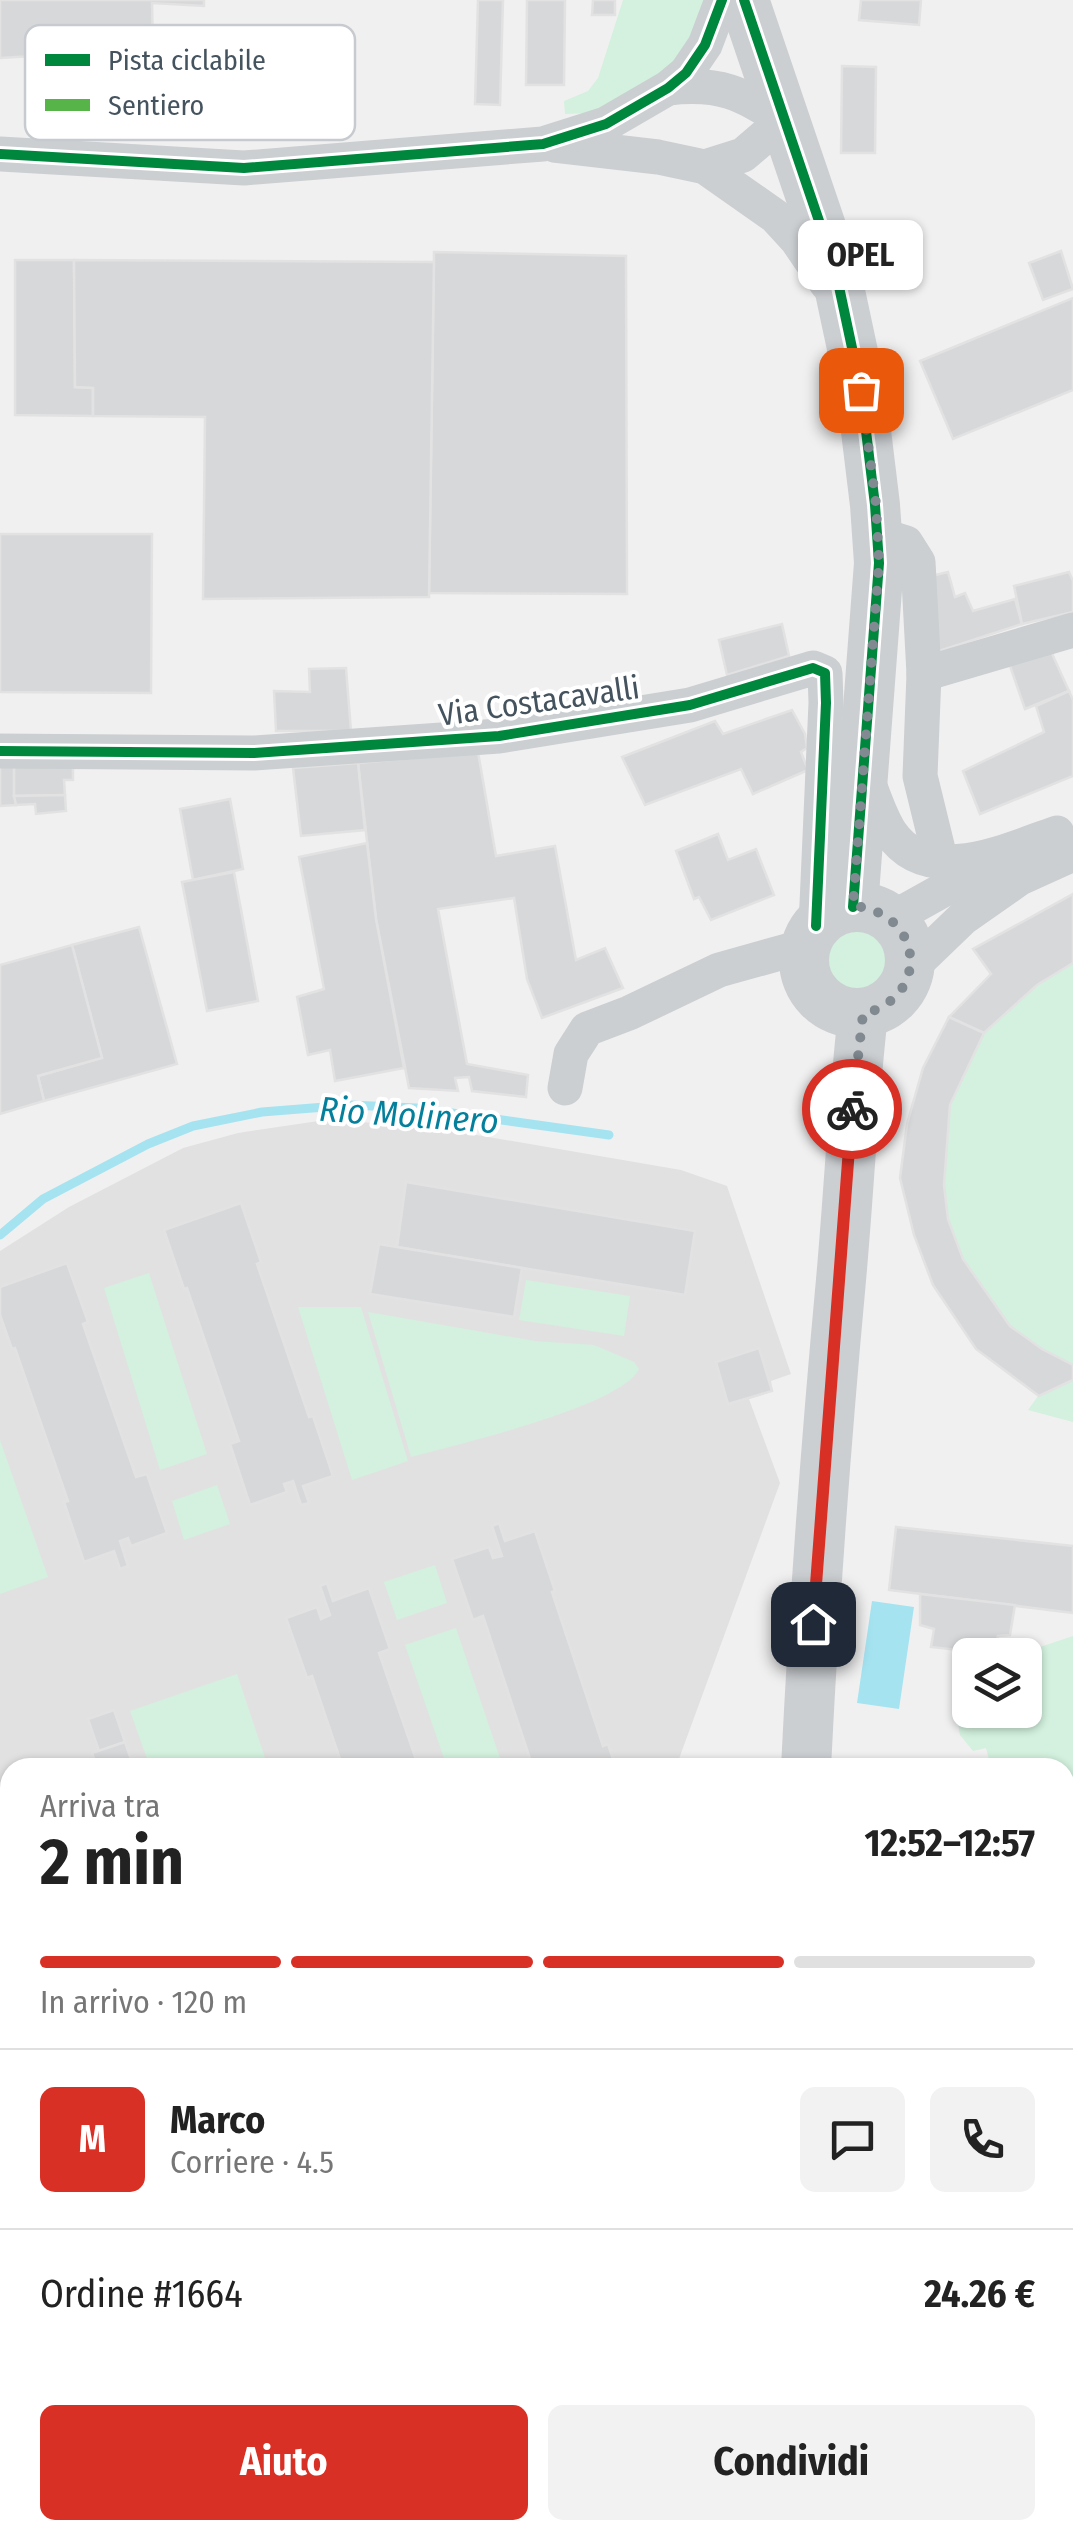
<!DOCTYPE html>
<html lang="it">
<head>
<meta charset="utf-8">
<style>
  :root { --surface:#fff; --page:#f2f2f2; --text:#222; --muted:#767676; --line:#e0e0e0; --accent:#d93025 }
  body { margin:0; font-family:"Fira Sans Condensed",sans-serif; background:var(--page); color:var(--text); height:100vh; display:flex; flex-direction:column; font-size:38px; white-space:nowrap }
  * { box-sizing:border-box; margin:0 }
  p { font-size:32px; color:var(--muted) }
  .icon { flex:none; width:55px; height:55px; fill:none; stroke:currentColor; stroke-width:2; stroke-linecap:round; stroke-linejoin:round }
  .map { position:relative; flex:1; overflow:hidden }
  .side { position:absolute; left:0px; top:1758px; width:1075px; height:782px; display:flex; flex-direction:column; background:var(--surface); border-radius:30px 30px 0 0; box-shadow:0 2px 8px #0004 }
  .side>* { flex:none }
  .fabs { position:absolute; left:952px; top:1638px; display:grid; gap:20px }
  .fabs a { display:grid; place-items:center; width:90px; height:90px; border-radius:15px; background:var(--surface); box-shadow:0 2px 8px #0004; font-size:50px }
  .pin { position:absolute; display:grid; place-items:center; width:85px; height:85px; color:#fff; margin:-42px; border-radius:20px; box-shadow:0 5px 15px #0006 }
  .courier { position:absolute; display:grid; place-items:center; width:100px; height:100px; margin:-50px; border:8px solid #d93025; border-radius:50%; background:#fff; color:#222; box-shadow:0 2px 12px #0007 }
  .bubble { position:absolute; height:70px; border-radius:15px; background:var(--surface); box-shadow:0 2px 8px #0004; font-size:32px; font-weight:700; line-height:70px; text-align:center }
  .overview em { font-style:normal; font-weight:700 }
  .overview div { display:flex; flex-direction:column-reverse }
  .overview { display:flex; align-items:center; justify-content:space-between; height:170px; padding:0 40px }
  h1 { font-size:65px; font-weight:700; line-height:75px }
  .bar { display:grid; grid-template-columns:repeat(4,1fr); gap:15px 10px; align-content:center; height:120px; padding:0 40px }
  .bar i { height:12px; border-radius:8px; background:var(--line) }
  .bar .selected { background:var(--accent) }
  .bar p { grid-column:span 4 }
  .line { display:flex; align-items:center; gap:25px; padding:0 40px; border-top:2px solid var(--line) }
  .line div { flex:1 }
  .round { display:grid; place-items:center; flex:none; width:105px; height:105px; border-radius:15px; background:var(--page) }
  .primary-button { display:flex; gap:20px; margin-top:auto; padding:20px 40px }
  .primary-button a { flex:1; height:115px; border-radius:15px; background:var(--accent); color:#fff; font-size:40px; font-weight:700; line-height:115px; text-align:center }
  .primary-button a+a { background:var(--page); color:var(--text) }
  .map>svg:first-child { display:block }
</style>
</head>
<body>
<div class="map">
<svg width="1073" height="2538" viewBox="0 0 1073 2538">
  <rect width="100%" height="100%" fill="#f1f0f0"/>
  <polygon fill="#e2e1e2" points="332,1119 383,1124 384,1119 681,1170 727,1186 791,1374 771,1381 773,1391 749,1399 780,1483 676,1767 10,1768 10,1974 0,1983 0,1251 69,1207 183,1148 238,1133"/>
  <g fill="#d3f1de">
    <polygon points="623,0 708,0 685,58 593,113 565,114 564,101 588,91 598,78"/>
    <polygon points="1073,894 1073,1422 1028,1410 1038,1396 976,1349 933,1285 914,1235 907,1124 991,974 973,949"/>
    <circle cx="858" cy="960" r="34"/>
    <polygon points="149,1273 207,1454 160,1470 104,1288"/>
    <polygon points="526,1280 630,1296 624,1336 519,1320"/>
    <polygon points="298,1307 361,1307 408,1461 352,1480"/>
    <path d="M368 1312 535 1341 594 1345 634 1362 639 1369C622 1406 456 1445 411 1457Z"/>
    <polygon points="0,1440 48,1577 0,1594"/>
    <polygon points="217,1485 230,1524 184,1540 172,1501"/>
    <polygon points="435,1565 447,1603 397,1620 384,1582"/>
    <polygon points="456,1628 503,1767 447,1767 405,1645"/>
    <polygon points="1073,1636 1073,1792 1065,1794 1065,1768 991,1767 986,1748 973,1751 960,1735 952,1692 970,1681 970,1710 1025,1710 1025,1655 1016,1655"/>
    <polygon points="237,1674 268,1767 150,1767 130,1711"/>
  </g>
  <polygon fill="#a5e3f1" points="872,1601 914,1607 899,1709 857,1703"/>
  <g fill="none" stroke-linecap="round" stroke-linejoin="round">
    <g stroke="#a5e3f1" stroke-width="9">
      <polyline points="0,1235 43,1199 148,1144 193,1126 262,1112 350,1105 416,1108 609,1135"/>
      <polyline points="102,2538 103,2530"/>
    </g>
  </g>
  <g fill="#d7d8da" stroke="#e2e2e3" stroke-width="2.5">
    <polygon points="0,0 204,0 204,6 152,3 153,49 0,58"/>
    <polygon points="478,0 503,0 500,105 475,104"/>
    <polygon points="527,0 565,0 564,85 526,85"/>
    <polygon points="593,0 615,0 615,15 592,15"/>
    <polygon points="861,0 921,0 919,25 859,20"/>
    <polygon points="842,66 876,67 875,153 841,153"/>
    <polygon points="1061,251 1073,289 1043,300 1029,263"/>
    <polygon points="434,252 626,256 627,594 429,593"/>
    <polygon points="15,260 74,260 75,387 93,388 93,416 15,415"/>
    <polygon points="74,260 434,262 429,597 203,599 205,417 93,416 93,388 75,387"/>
    <polygon points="1073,298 1073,390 953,439 920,361"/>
    <polygon points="0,534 152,534 151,693 0,692"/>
    <polygon points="948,572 955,597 965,593 973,611 1015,599 1022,624 939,651 927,577"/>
    <polygon points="1069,572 1073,581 1073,612 1022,624 1014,586"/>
    <polygon points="782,624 789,656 727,675 719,640"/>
    <polygon points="1049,647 1069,691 1025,709 1009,663"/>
    <polygon points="346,668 351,731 276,731 274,691 310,692 309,669"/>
    <polygon points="1069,691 1073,700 1073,776 980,814 963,771 1044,732 1036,706"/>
    <polygon points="792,710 805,734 807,748 801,752 808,770 753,794 741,769 645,805 622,757 715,721 723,734"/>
    <polygon points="478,752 496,856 555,846 576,960 605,948 623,988 542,1018 527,979 514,898 438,909 467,1064 528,1075 526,1097 472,1091 469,1077 455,1078 458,1091 409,1088 376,919 358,763"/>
    <polygon points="358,763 365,830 301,836 293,768"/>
    <polygon points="0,766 14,766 16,805 0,806"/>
    <polygon points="14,766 73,766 73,780 64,780 65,795 14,796"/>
    <polygon points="65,795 66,811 36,814 35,804 16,805 14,796"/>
    <polygon points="230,799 243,869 193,880 180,809"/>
    <polygon points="718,834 728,860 756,849 774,895 711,920 699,897 694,899 676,851"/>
    <polygon points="367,843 376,919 404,1068 335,1081 330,1050 308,1055 297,997 324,989 299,857"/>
    <polygon points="234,872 258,1001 207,1011 182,882"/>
    <polygon points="1073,894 1073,963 1037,985 984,1033 949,1017 991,974 973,949"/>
    <polygon points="139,927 177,1064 44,1101 38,1076 102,1058 72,945"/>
    <polygon points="72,945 102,1058 38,1076 44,1101 0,1114 0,965"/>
    <polygon points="949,1017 984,1033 950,1105 944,1185 948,1219 963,1259 1010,1326 1042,1349 1073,1365 1073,1380 1039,1396 976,1349 933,1285 914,1235 900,1178 907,1124 923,1068"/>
    <polygon points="406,1182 695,1231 685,1295 397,1247"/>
    <polygon points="241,1203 261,1262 257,1264 309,1417 313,1416 333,1476 303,1486 309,1503 301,1505 293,1481 284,1484 287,1492 250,1505 230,1444 239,1441 187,1288 184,1289 164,1230"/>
    <polygon points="379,1244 522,1268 514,1317 370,1294"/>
    <polygon points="67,1263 88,1322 83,1324 136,1477 147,1474 167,1533 131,1546 128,1538 120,1541 128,1566 120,1569 114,1551 84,1562 64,1502 68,1501 15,1348 12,1349 0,1315 0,1287"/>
    <polygon points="759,1348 772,1391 728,1404 716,1362"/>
    <polygon points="499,1523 505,1541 535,1531 555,1591 552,1592 603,1746 608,1744 616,1768 533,1768 483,1616 473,1620 452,1559 489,1547 493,1558 502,1556 492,1526"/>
    <polygon points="896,1527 1073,1546 1073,1613 889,1590"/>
    <polygon points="327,1583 333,1601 369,1588 390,1649 379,1653 419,1768 343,1768 312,1676 307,1678 286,1618 317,1607 321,1619 330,1615 320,1586"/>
    <polygon points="920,1594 1015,1605 1010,1635 998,1636 992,1654 931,1647 934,1629 920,1625"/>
    <polygon points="114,1710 125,1742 99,1751 88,1719"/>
    <polygon points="125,1742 134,1768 97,1768 92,1753"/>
  </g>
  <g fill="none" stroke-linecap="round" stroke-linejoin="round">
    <g stroke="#cbcfd1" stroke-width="35">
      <path d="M668 88C721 82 740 93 784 120L743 155 705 167"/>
      <polyline points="554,145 658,157 705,167 775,216 797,240 827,284"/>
      <polyline points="0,154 244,168 543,144 606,124 668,88 686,73 705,45 722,0"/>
      <polyline points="877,534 906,543 918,562 924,674 920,776 941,862"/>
      <polyline points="924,674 1073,630"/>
      <polyline points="0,751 254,753 499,736 690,705 813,668 825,673 826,703 816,926"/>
      <path d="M865 774C873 793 879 815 890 832 928 889 1007 850 1057 833"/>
      <polyline points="891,919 986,866"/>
      <polyline points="910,969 963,918 1020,878 1073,854"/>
      <polyline points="565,1088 571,1054 587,1029 629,1013 719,970 805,946"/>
      <polyline points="1065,1807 1073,1804"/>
      <polyline points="0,2013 10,2003"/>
      <polyline points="393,2538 395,2530"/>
    </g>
    <g stroke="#cccfd2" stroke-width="50">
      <polyline points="744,0 835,268 861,390 875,505 879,563 853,907"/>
      <circle cx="857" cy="960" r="53"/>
      <path d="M806 1768C814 1605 826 1442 841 1280 849 1191 853 1102 863 1014"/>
      <polyline points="1065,2468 1073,2471"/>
    </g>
    <polyline stroke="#57b448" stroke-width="8" stroke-dasharray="15 8" stroke-linecap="butt" points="1065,2091 1073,2088"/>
    <defs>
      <g id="cycleway">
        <polyline points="744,0 835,268 861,390 875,505 879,563 853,907"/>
        <polyline points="0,154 244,168 543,144 606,124 668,88 686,73 705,45 722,0"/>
        <polyline points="0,751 254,753 499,736 690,705 813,668 825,673 826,703 816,926"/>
      </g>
    </defs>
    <use href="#cycleway" stroke="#fff" stroke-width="16"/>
    <use href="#cycleway" stroke="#00873e" stroke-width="10"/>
  </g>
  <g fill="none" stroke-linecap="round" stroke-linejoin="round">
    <path stroke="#818a91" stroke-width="10" stroke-dasharray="0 18" d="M852 1109 863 1014C932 997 923 912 853 906L879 563 876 504 861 390"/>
    <polyline stroke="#d93025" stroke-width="12" points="813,1624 852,1109"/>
  </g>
  <g text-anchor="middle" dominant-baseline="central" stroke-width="8" stroke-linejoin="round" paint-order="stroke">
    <g font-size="32" fill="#45535e" stroke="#fff">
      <text transform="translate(539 701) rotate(-8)">Via Costacavalli</text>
    </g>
    <g font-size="35" font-style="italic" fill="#04809c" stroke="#fff">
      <text transform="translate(409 1115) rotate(4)">Rio Molinero</text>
    </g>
  </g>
  <rect x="25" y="25" width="330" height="115" rx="15" fill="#fff" stroke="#c7cbcf" stroke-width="2.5"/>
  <rect x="45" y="54" width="45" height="12" fill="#00873e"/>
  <rect x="45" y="99" width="45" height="12" fill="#57b448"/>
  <g font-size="28" fill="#45535e">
    <text x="108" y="70">Pista ciclabile</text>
    <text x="108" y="115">Sentiero</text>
  </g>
</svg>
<div class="fabs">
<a><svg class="icon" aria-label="layers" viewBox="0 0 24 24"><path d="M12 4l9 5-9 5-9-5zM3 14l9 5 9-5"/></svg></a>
</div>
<div class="pin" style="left:861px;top:390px;background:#ea580c"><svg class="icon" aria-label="bag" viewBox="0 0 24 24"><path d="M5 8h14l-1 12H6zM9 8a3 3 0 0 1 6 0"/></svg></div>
<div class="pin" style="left:813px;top:1624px;background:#1f2937"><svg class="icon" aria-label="home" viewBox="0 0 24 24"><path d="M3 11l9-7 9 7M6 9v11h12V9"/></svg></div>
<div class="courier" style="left:852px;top:1109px"><svg class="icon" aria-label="bike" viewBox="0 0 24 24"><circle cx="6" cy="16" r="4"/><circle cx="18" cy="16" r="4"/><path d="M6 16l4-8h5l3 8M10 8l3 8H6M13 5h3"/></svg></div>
<div class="bubble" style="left:798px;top:220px;width:125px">OPEL</div>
<section class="side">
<div class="overview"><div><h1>2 min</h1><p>Arriva tra</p></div><em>12:52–12:57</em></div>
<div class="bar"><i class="selected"></i><i class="selected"></i><i class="selected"></i><i></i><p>In arrivo · 120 m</p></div>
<div class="line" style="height:180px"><b class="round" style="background:var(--accent);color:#fff">M</b><div><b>Marco</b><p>Corriere · 4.5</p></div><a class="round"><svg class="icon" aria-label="chat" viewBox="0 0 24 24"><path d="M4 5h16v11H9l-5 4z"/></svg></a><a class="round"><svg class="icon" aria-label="phone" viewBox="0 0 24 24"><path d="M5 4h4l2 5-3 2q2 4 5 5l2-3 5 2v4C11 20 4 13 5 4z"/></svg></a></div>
<div class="line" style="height:130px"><div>Ordine #1664</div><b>24.26 €</b></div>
<div class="primary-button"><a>Aiuto</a><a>Condividi</a></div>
</section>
</div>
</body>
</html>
